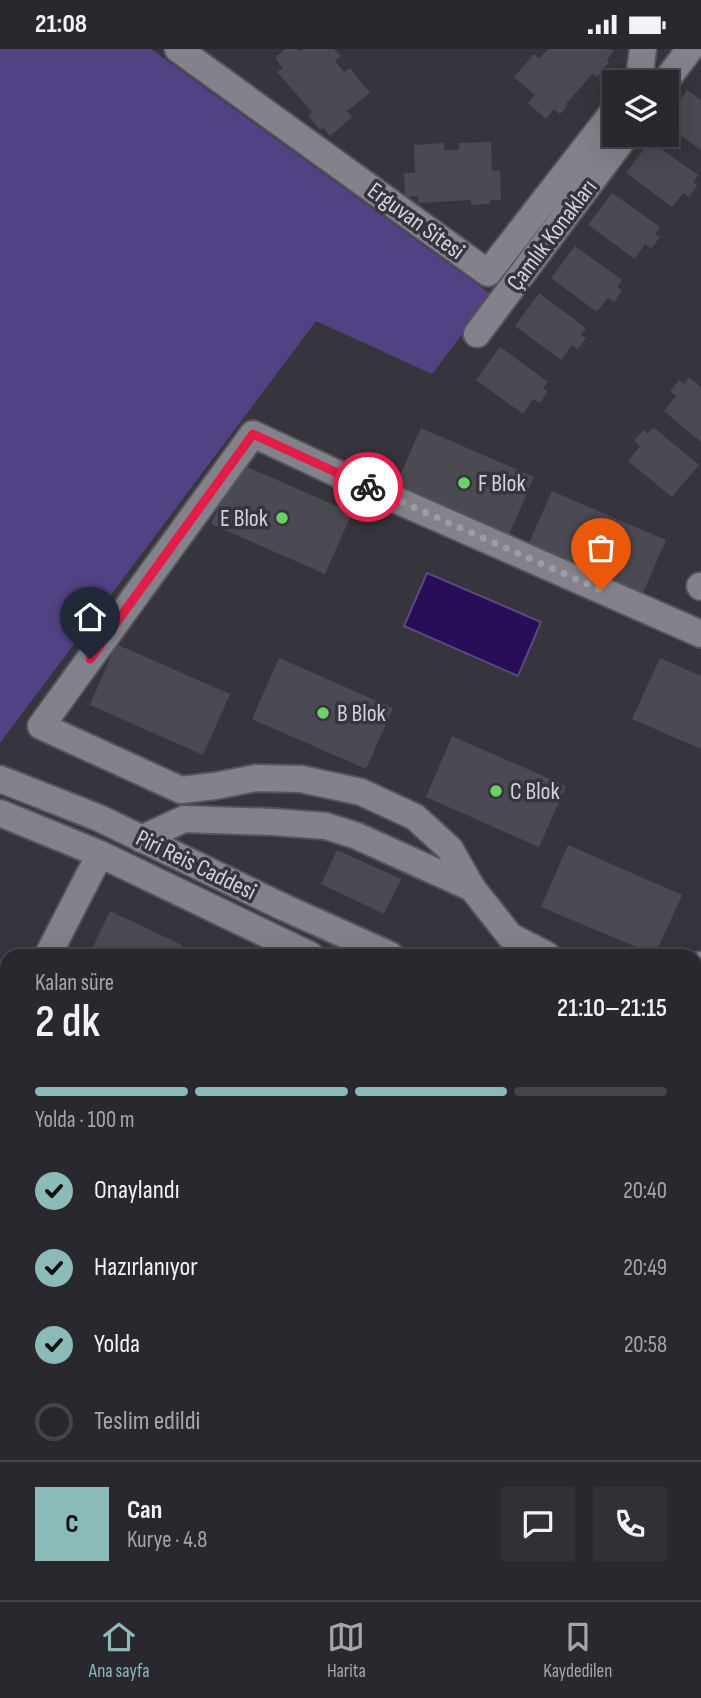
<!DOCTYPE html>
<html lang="tr">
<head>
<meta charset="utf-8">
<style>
  :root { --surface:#28282e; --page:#303036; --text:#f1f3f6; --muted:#a5a6aa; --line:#44444a; --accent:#8bbbb9 }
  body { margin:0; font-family:"Sofia Sans Condensed",sans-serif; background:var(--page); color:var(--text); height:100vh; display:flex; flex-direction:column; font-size:26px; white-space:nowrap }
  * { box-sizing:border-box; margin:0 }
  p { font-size:23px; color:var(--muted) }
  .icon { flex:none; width:38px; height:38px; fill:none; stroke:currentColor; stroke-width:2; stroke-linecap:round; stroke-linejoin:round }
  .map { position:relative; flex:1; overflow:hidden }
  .drawer { position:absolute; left:0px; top:900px; width:702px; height:653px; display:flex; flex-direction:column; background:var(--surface); border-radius:21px 21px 0 0; box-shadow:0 7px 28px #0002,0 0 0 2px var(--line) }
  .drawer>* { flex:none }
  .tools { position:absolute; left:602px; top:21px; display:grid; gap:14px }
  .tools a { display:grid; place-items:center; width:77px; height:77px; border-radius:0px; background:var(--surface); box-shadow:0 7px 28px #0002,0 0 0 2px var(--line); font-size:35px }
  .pin { position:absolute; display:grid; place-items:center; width:60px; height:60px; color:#fff; margin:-72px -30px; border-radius:50% 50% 50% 0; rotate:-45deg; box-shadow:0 0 7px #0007 }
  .pin .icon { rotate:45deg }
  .courier { position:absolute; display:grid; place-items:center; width:70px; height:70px; margin:-35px; border:5px solid #e11d48; border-radius:50%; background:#fff; color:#222; box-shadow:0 2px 9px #0007 }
  .overview em { font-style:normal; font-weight:600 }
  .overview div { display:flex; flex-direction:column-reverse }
  .overview { display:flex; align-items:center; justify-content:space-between; height:119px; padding:0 35px }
  h1 { font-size:46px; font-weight:600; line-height:52px }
  .bar { display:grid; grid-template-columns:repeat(4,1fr); gap:10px 7px; align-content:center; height:84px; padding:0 35px }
  .bar i { height:9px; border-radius:5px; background:var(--line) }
  .bar .active { background:var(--accent) }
  .bar p { grid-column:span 4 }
  .line { display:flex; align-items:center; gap:18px; padding:0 35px; border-top:2px solid var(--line) }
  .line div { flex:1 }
  .round { display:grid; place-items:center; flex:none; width:74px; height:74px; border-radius:0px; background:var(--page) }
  ol { padding:0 35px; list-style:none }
  li { display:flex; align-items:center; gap:21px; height:77px }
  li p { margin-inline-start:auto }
  li .icon { padding:7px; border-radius:50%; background:var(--accent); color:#111; stroke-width:4 }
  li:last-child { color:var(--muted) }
  li i { width:38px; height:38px; border:4px solid var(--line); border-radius:50% }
  .status { display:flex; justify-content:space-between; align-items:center; height:49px; padding:0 35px; background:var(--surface); direction:ltr }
  .status svg { height:19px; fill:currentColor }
  .tabs { display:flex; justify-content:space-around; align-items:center; height:98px; border-top:2px solid var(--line); background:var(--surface); font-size:19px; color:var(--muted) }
  .tabs a { display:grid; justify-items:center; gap:4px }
  .tabs .active { color:var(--accent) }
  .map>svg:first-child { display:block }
</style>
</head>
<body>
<div class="status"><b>21:08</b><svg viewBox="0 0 49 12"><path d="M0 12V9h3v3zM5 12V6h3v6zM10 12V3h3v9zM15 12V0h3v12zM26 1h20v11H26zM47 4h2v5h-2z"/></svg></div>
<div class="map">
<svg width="701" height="1551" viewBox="0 0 701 1551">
  <rect width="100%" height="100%" fill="#36353d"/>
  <polygon fill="#524284" points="0,0 151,0 492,246 432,325 316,272 0,694"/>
  <polygon fill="#290d58" stroke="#5c487f" stroke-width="2" points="427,524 541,573 518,627 404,577"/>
  <g fill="#4b4a53">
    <polygon points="285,0 298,0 300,2 303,0 334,0 341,7 335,12 344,23 350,19 370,44 347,62 352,68 330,87 323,78 320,81 308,66 312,63 277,23 283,19 275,9"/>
    <polygon points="548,0 611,0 614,2 607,11 609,13 597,28 593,24 566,55 567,57 560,65 554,60 546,70 528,54 535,46 514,28 534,5 539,10"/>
    <polygon points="687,41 701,51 701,101 667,76 667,70"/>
    <polygon points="650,92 698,126 693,133 697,136 689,148 683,144 672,158 626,124"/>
    <polygon points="491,93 492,122 500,122 501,151 490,151 490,155 471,156 471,151 418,154 418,147 405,148 404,124 415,124 414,96 444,94 444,101 459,101 459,94"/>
    <polygon points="612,144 660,178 655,185 660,188 651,200 645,195 635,210 588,176"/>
    <polygon points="575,197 622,231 617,238 622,241 614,253 608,248 597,263 551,229"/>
    <polygon points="539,244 586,279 581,286 586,289 578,300 572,296 561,311 515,277"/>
    <polygon points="500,298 548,333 543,339 548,343 540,354 533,350 523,365 476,331"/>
    <polygon points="689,328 701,338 701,393 664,362 676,347 670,343 679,331 684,335"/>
    <polygon points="653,378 699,416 672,448 628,412 640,397 634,392 643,381 648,385"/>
    <polygon points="421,379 534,428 507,490 394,440"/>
    <polygon points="239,414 352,464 325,525 211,475"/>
    <polygon points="552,442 666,491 639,553 525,503"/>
    <polygon points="116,595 230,645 203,706 90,656"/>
    <polygon points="279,609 393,659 366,720 252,670"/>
    <polygon points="660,609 701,627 701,700 632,670"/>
    <polygon points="452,687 566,737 539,798 426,748"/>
    <polygon points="568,796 682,846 655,906 541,858"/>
    <polygon points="337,801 401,830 384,865 321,835"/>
    <polygon points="110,862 182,896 177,906 89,906"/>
    <polygon points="695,1172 701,1175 701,1186 695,1199"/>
    <polygon points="0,1176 7,1180 7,1238 0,1235"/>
    <polygon points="695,1263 701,1267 701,1272 695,1282"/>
    <polygon points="3,1274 7,1276 7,1337 0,1334 0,1280"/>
    <polygon points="484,1545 585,1545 582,1551 486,1551 483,1549"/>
    <polygon points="586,1545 624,1545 637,1551 584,1551"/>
  </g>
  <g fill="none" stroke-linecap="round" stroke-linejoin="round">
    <defs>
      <g id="minor">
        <polyline points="178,0 488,224 614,62"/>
        <polyline points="637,33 639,31 643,0"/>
        <polyline points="665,33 690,0"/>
        <polyline points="477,285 626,86"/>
        <polyline points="700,537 701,538"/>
        <polyline points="0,730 99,769 283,858 390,906"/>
        <polyline points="0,764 100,805 310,906"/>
        <polyline points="141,790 184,770 273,773 326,777 357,787 472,839 510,887 547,906"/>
        <polyline points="472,839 450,800 415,768 361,743 301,730 256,729 215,737 181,741 41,677 253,385 351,431 701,585"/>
        <polyline points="48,906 100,805"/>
        <polyline points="695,930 701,916"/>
        <polyline points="695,972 701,975"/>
        <polyline points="0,1017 7,999"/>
        <polyline points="695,1044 701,1047"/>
        <polyline points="695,1081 701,1084"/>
        <polyline points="695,1135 701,1138"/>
        <polyline points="695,1235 701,1238"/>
        <polyline points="0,1262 7,1264"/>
        <polyline points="448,1545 461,1551"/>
      </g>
    </defs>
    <use href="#minor" stroke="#55545a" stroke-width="30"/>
    <use href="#minor" stroke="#83828b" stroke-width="26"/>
  </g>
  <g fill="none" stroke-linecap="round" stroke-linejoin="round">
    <polyline stroke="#9d9ca2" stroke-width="7" stroke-dasharray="0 12.6" points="368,438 601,541"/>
    <polyline stroke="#e11d48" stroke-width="9" points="90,610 253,385 368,438"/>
  </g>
  <g fill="#69d464" stroke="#36353d" stroke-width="2.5">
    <circle cx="464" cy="434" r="7"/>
    <circle cx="282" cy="469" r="7"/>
    <circle cx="323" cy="664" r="7"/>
    <circle cx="496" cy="742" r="7"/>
  </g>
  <g text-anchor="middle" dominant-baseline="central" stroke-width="7" stroke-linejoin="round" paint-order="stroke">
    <g font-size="24" fill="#d4d3d9" stroke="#36353d">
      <text transform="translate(416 172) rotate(36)">Erguvan Sitesi</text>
      <text transform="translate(552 186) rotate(-53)">Çamlık Konakları</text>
      <text transform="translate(196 816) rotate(26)">Piri Reis Caddesi</text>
    </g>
    <g font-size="24" fill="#d4d3d9" stroke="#36353d" text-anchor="start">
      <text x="478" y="434">F Blok</text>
      <text x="268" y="469" text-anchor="end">E Blok</text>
      <text x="337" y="664">B Blok</text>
      <text x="510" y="742">C Blok</text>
    </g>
  </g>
</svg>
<div class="tools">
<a><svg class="icon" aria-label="layers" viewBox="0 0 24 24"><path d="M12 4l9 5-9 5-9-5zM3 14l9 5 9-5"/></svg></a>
</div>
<div class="pin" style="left:601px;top:541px;background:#ea580c"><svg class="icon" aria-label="bag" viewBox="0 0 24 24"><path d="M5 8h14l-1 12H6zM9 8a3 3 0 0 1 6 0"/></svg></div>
<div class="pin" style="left:90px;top:610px;background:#1f2937"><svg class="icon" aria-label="home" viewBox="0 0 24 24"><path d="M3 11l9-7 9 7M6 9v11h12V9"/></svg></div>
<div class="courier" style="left:368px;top:438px"><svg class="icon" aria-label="bike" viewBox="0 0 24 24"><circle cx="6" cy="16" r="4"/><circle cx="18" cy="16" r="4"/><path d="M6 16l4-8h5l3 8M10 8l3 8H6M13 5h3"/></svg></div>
<section class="drawer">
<div class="overview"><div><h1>2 dk</h1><p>Kalan süre</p></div><em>21:10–21:15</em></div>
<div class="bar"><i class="active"></i><i class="active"></i><i class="active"></i><i></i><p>Yolda · 100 m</p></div>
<ol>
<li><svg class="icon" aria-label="check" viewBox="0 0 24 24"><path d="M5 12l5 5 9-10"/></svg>Onaylandı<p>20:40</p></li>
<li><svg class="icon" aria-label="check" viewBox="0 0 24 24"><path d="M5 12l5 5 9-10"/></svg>Hazırlanıyor<p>20:49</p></li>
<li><svg class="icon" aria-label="check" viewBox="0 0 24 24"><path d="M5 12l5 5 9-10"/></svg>Yolda<p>20:58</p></li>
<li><i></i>Teslim edildi</li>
</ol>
<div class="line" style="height:126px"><b class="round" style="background:var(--accent);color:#111">C</b><div><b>Can</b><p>Kurye · 4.8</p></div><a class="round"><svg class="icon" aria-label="chat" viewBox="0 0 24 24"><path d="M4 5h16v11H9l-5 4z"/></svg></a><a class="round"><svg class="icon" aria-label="phone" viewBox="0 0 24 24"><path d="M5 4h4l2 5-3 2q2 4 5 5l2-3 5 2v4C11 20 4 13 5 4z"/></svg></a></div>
</section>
</div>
<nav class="tabs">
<a class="active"><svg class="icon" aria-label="home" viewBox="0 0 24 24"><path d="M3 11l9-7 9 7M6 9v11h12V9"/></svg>Ana sayfa</a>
<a><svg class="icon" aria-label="map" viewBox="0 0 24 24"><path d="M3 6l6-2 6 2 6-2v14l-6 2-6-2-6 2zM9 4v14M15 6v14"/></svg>Harita</a>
<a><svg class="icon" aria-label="saved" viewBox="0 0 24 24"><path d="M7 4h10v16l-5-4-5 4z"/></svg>Kaydedilen</a>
</nav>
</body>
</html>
